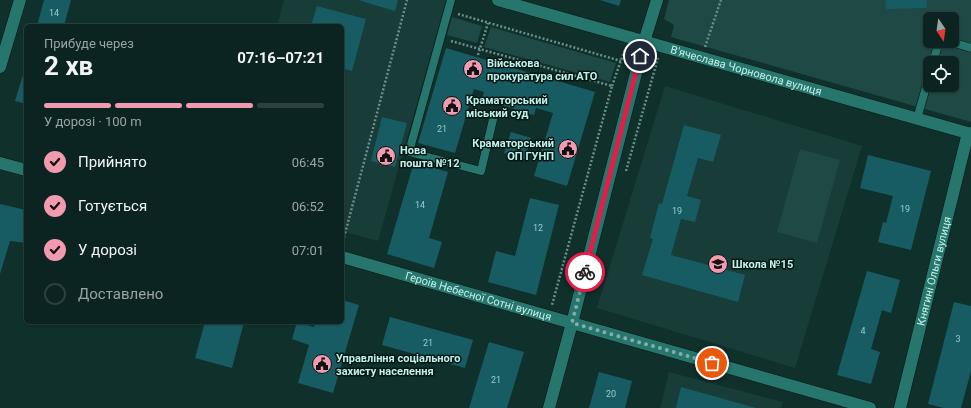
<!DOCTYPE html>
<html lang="uk">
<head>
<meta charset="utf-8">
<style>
  :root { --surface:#0c2421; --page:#152c2a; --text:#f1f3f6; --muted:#9aa4a5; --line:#2c413f; --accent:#f29aaf }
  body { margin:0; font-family:Roboto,sans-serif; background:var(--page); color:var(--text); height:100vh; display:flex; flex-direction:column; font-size:15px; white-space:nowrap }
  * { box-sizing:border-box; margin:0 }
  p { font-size:13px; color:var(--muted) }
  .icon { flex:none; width:22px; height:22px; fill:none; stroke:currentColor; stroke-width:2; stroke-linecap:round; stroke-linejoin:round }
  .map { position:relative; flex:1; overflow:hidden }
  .side { position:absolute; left:24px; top:24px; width:320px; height:300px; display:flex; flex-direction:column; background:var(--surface); border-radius:6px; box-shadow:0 1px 3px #0004,0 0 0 1px var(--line) }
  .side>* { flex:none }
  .needle { width:26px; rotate:167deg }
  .controls { position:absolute; left:923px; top:12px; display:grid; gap:8px }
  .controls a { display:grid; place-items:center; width:36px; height:36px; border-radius:6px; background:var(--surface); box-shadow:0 1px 3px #0004,0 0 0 1px var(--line); font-size:20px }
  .pin { position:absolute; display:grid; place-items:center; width:34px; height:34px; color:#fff; margin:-17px; border:2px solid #fff; border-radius:50%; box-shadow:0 1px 4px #0007 }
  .courier { position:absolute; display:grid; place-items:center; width:40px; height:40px; margin:-20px; border:3px solid #e11d48; border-radius:50%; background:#fff; color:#222; box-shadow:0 1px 5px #0007 }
  .summary em { font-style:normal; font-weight:700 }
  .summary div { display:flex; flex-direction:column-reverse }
  .summary { display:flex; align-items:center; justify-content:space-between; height:68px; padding:0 20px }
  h1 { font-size:26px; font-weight:700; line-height:30px }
  .bar { display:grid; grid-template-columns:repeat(4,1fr); gap:6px 4px; align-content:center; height:48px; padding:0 20px }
  .bar i { height:5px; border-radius:3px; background:var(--line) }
  .bar .selected { background:var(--accent) }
  .bar p { grid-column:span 4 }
  ol { padding:0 20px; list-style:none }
  li { display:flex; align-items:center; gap:12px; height:44px }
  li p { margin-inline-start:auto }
  li .icon { padding:4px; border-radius:50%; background:var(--accent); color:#111; stroke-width:4 }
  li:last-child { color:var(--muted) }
  li i { width:22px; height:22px; border:2px solid var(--line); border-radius:50% }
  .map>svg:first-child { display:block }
</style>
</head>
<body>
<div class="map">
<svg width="971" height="408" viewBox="0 0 971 408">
  <rect width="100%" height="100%" fill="#10302c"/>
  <g fill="#183c38">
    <polygon points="284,0 446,0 378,241 342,231 342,26 277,26"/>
    <polygon points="665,86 862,146 795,368 597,308"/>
    <polygon points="669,372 783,402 781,408 660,408"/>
  </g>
  <g fill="#1e4944" fill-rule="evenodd">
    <path d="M669 0H971V122L671 37 674 25 664 19ZM930 19H952V41H930ZM930 63H952V85H930Z"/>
    <polygon points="452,17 482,26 477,43 447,35"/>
    <polygon points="491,27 616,63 610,82 484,47"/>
    <polygon points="800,149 840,160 817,243 777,232"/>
  </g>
  <g fill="#185c63">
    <polygon points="44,0 71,0 64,26 37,26"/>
    <polygon points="358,0 398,0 395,11"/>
    <polygon points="600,0 621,0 619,6"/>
    <polygon points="886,0 927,0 927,8 886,9"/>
    <polygon points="317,6 366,19 352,71 342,68 342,26 311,26"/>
    <polygon points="446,48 595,92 567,186 534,176 553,113 536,108 534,115 482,99 484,92 474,89 455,153 418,143"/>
    <polygon points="26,65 26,104 15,101"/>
    <polygon points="382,117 407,123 395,167 371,161"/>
    <polygon points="684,125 721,135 713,162 698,158 687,196 701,200 695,222 681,219 671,255 745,275 738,302 642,275 653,239 650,238 659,203 662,204"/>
    <polygon points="511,132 531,138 525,159 504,153"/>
    <polygon points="868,155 931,171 911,250 878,242 883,222 886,223 893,196 860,188"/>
    <polygon points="414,162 448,172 429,238 442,242 434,268 387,254"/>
    <polygon points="530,198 559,205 536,295 488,282 496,251 515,256"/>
    <polygon points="0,204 26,210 26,243 10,241 0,274"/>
    <polygon points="867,271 900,280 891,313 882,310 871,349 880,352 871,384 837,375"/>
    <polygon points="342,300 359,305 333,393 298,383 309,345 292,339 297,322 314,327 315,322 342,322"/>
    <polygon points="954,302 971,306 971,371 961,408 944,408 928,404"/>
    <polygon points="390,317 473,340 465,368 382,345"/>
    <polygon points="205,322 244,322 232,368 195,358"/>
    <polygon points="489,342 524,352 507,408 469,408"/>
    <polygon points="599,372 632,381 625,408 589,408"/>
    <polygon points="681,387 756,408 676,408"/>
  </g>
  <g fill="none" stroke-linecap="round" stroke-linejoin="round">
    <defs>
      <g id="lane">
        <polyline points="451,0 409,152 481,171 494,115"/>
        <polyline points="948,41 971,48"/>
        <polyline points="933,63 939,41"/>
        <polyline points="917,119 930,73"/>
      </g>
      <g id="street">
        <polyline points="572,323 870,408"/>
        <path id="s1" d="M900 408 968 133"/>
      </g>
      <g id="secondary">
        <path id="s2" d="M498 0 971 134"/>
        <polyline points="0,67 20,0"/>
        <polyline points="0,163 26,170"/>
        <path id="s3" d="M342 257 572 323"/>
        <polyline points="549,408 572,323 644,42 657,0"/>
      </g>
    </defs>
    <use href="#lane" stroke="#081614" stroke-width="9"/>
    <use href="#street" stroke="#081614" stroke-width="13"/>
    <use href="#secondary" stroke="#081614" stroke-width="13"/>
    <g stroke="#69908b" stroke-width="2.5" stroke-dasharray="2 2" stroke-linecap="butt">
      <polyline points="458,14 621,61"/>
      <polyline points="451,41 612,86 552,305"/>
      <polyline points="705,47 721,0"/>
      <polyline points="478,55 488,23"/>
      <polyline points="612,86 625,49"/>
      <polyline points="626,171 658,58"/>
      <polyline points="342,245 407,0"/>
    </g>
    <use href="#lane" stroke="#27766d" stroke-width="8"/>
    <use href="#street" stroke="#27766d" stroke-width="12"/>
    <use href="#secondary" stroke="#27766d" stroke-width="12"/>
  </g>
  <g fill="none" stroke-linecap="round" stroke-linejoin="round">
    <polyline stroke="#84ada8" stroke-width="4" stroke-dasharray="0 7.2" points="585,272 572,323 712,363"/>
    <polyline stroke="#e11d48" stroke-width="5" points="585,272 640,56"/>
  </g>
  <defs>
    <symbol id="civic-disc" viewBox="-11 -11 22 22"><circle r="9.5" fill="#f29aaf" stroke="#021714"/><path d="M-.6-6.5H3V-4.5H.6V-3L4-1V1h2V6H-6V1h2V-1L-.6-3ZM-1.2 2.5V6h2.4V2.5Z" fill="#111"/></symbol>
    <symbol id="school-disc" viewBox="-11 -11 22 22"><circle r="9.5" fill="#f29aaf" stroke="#021714"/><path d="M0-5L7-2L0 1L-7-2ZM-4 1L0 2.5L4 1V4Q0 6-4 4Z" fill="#111"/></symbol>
  </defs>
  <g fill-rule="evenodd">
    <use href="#civic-disc" x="462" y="58" width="22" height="22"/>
    <use href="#civic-disc" x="441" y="95" width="22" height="22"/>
    <use href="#civic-disc" x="557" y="138" width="22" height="22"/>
    <use href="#civic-disc" x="375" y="145" width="22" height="22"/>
    <use href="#school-disc" x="707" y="253" width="22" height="22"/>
    <use href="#civic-disc" x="311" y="353" width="22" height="22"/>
  </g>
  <g text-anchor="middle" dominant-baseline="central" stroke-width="3" stroke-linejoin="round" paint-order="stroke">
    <g font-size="9" fill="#98ccc8">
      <text x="54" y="13">14</text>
      <text x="442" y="129">21</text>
      <text x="420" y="205">14</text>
      <text x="905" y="209">19</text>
      <text x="677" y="211">19</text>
      <text x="538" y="228">12</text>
      <text x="863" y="331">4</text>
      <text x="958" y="339">3</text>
      <text x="428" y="343">21</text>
      <text x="496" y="380">21</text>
      <text x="611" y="394">20</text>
    </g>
    <g font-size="11" font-weight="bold" fill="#c3f1ea" stroke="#021714" text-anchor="start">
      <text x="487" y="63">Військова<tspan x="487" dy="13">прокуратура сил АТО</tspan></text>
      <text x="466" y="100">Краматорський<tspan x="466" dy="13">міський суд</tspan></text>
      <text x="554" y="143" text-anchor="end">Краматорський<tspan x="554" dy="13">ОП ГУНП</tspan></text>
      <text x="400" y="150">Нова<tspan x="400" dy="13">пошта №12</tspan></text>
      <text x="732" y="264">Школа №15</text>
      <text x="336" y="358">Управління соціального<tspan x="336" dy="13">захисту населення</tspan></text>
    </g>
    <g font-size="11" fill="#c3f1ea" stroke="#021714">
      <text stroke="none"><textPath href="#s2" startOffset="258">В'ячеслава Чорновола вулиця</textPath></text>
      <text stroke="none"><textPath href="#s1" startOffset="141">Княгині Ольги вулиця</textPath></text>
      <text stroke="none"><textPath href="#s3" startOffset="142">Героїв Небесної Сотні вулиця</textPath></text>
    </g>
  </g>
</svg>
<div class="controls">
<a><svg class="needle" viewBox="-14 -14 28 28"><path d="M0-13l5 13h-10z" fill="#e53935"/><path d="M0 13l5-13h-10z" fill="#9aa4a5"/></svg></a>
<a><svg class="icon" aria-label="locate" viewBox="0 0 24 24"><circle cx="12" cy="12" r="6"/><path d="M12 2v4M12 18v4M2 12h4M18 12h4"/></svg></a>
</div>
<div class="pin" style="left:712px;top:363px;background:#ea580c"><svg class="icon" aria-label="bag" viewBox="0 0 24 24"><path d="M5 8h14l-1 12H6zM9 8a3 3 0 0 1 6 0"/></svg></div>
<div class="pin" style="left:640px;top:56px;background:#1f2937"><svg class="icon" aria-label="home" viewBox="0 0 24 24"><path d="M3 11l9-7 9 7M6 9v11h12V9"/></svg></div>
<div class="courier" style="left:585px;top:272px"><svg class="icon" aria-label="bike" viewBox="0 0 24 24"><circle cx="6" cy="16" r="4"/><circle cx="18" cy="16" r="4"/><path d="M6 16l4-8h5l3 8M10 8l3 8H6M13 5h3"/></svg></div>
<section class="side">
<div class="summary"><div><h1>2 хв</h1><p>Прибуде через</p></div><em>07:16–07:21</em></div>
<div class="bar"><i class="selected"></i><i class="selected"></i><i class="selected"></i><i></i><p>У дорозі · 100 m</p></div>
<ol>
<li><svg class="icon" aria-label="check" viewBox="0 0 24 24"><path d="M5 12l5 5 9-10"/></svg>Прийнято<p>06:45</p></li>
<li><svg class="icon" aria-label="check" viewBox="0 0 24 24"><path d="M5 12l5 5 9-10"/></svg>Готується<p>06:52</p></li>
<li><svg class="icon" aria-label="check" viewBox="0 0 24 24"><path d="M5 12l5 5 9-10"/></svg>У дорозі<p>07:01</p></li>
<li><i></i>Доставлено</li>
</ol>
</section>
</div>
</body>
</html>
